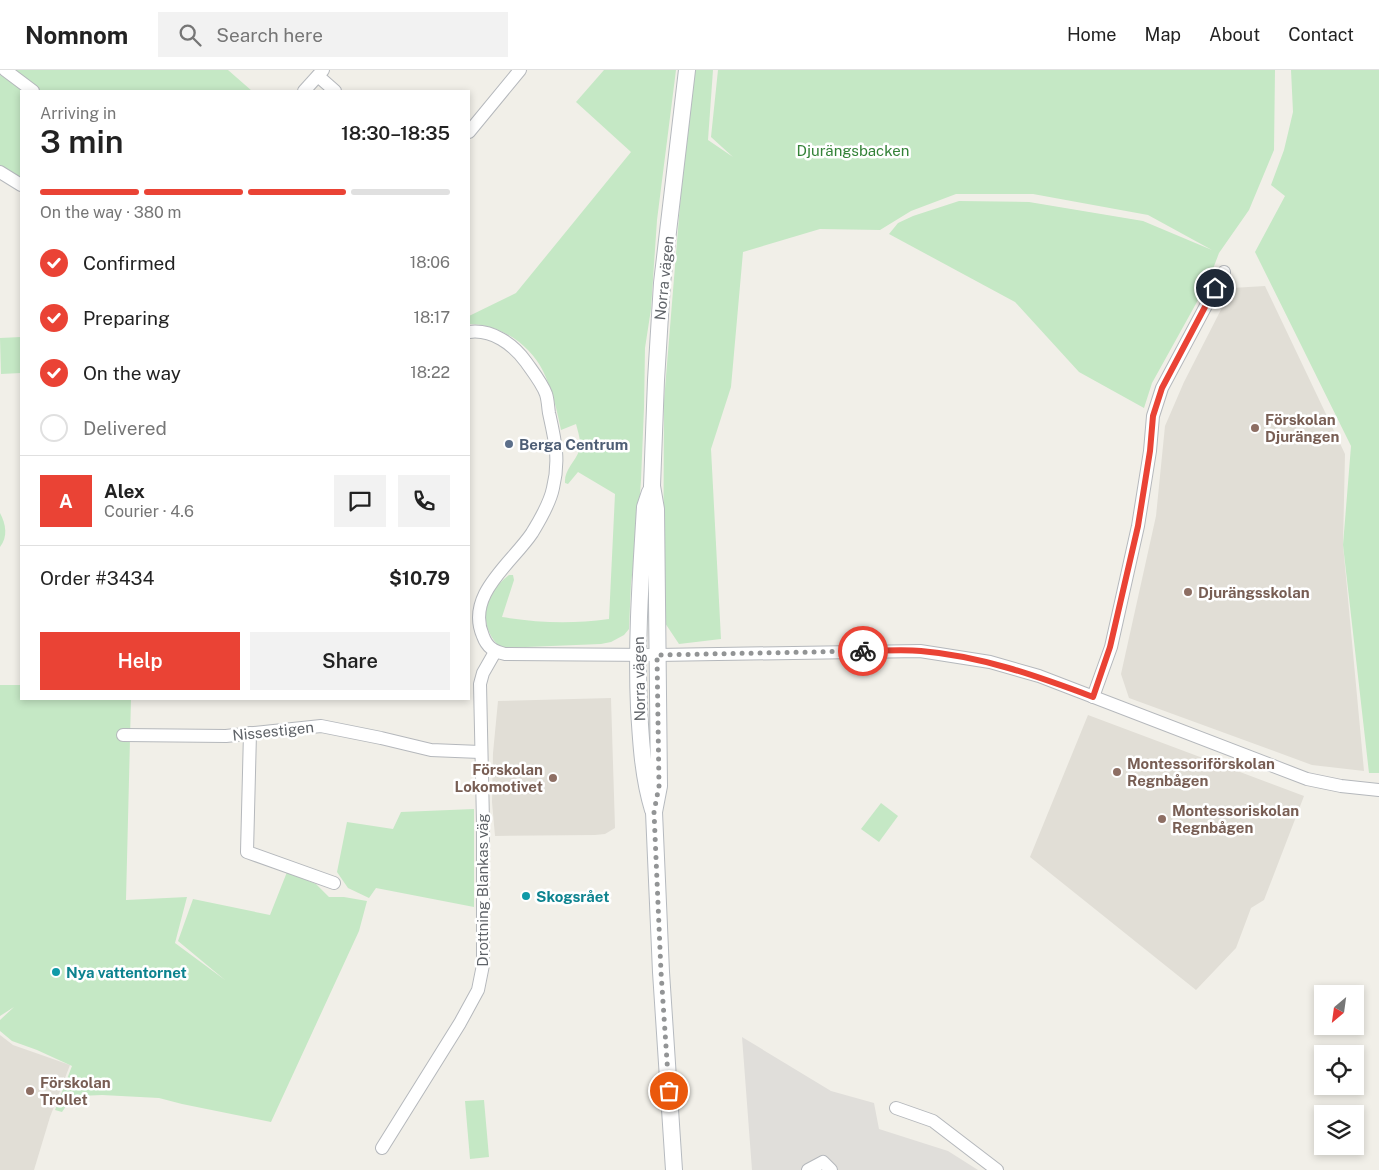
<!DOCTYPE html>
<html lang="en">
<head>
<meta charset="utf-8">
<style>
  :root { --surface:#fff; --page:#f2f2f2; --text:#222; --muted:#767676; --line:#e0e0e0; --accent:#ea4335 }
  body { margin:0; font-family:"Public Sans",sans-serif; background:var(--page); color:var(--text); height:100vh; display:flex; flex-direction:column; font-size:19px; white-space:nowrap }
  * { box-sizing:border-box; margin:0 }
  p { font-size:16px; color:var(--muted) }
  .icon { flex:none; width:28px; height:28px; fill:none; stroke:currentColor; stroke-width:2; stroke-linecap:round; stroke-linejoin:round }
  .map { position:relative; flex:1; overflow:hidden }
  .sheet { position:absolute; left:20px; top:20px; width:450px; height:610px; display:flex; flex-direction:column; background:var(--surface); border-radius:0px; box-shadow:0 2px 8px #0003 }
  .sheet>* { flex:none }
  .needle { width:32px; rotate:209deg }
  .tools { position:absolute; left:1314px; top:915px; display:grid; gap:10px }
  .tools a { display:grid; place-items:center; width:50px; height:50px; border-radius:0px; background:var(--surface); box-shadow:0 2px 8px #0003; font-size:25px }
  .pin { position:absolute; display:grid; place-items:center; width:42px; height:42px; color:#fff; margin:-21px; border:2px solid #fff; border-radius:50%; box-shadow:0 1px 5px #0007 }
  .courier { position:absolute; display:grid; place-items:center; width:50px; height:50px; margin:-25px; border:4px solid #ea4335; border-radius:50%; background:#fff; color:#222; box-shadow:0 1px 6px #0007 }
  .headline em { font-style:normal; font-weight:600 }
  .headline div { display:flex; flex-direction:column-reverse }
  .headline { display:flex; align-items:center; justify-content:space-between; height:85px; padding:0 20px }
  h1 { font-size:32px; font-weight:600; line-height:38px }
  .bar { display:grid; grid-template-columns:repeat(4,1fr); gap:8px 5px; align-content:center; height:60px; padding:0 20px }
  .bar i { height:6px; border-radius:4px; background:var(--line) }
  .bar .selected { background:var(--accent) }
  .bar p { grid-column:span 4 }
  .line { display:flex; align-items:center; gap:12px; padding:0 20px; border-top:1px solid var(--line) }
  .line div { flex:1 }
  .round { display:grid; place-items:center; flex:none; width:52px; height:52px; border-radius:0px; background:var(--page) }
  ol { padding:0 20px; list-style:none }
  li { display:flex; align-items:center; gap:15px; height:55px }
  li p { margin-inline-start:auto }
  li .icon { padding:5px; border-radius:50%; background:var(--accent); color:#fff; stroke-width:4 }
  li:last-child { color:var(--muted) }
  li i { width:28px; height:28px; border:2px solid var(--line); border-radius:50% }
  .primary-button { display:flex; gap:10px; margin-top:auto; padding:10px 20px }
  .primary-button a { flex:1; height:58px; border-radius:0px; background:var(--accent); color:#fff; font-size:20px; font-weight:600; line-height:58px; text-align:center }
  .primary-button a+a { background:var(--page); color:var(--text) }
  header { display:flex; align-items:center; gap:30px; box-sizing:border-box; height:70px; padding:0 25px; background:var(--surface); border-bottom:1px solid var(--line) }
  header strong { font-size:24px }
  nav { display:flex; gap:28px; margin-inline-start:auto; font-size:18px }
  .search { width:350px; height:45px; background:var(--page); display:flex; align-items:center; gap:12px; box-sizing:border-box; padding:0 18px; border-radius:0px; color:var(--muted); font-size:19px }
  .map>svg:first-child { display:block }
</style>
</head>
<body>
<header>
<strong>Nomnom</strong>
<div class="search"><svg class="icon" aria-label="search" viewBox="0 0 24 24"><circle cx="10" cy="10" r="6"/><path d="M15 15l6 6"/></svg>Search here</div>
<nav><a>Home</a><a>Map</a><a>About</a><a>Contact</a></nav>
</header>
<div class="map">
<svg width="1379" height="1100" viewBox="0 0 1379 1100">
  <rect width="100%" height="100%" fill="#f1efe8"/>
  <polygon fill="#e0deda" points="742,967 831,1021 874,1033 879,1059 948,1081 978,1100 752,1100"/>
  <g fill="#e1ded6">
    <polygon points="1265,216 1345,384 1343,475 1364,701 1312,695 1129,628 1121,604 1156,446 1165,356 1184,312 1232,218"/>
    <polygon points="611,628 615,758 605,764 595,765 495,766 492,732 493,683 498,631"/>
    <polygon points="1088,645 1304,726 1264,830 1251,838 1236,878 1196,920 1030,787"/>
    <polygon points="0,965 13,975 70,995 50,1047 34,1100 0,1100"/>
  </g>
  <g fill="#c5e8c5">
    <polygon points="4,0 228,0 252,21 21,21 21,115 0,102 0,6"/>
    <path d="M604 0H676L657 150 651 239 645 278 644 338 641 410 637 469 631 513 629 559 624 565 611 572 601 574 501 578C476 556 484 523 509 505H513L514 510 502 547C540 553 571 554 609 549L615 424 578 402 568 414 565 413C564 400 575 392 579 381 582 373 578 362 576 354L561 360C557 340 552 319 543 301 530 274 499 254 469 254V246L516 223 631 82 576 32Z"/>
    <polygon points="695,0 713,0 708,70 733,87 711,67 718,0 1275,0 1274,80 1249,140 1219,183 1208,212 1152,313 1144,338 1079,302 1015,232 889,164 898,153 913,146 959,131 1029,132 1143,151 1212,180 1148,145 1033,124 956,124 911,141 880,160 820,159 743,182 731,317 711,379 721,569 679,574 663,550 664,331 687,49"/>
    <polygon points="1291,0 1379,0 1379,703 1369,703 1343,475 1351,376 1255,182 1285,126 1271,115 1284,80 1293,42"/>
    <polygon points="21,267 21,303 1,304 0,268"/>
    <path d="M0 443C6 454 8 467 0 477Z"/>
    <polygon points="0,615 21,615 21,629 131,629 126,830 187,827 175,873 225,910 178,871 193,829 270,845 287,802 316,814 329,827 344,827 367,831 359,861 271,1052 182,1034 159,1028 102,1025 80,1026 69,1032 62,1042 55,1040 72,996 37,980 12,971 0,961 0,950 14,937 0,946"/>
    <polygon points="881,733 898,746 879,772 861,759"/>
    <polygon points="474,739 474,837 376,818 369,828 348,818 337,802 347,752 393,759 401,742"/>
    <polygon points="484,1030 489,1087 470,1089 465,1031"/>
  </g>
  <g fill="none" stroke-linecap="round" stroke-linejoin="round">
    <defs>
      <g id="minor">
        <polyline points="5,0 33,21"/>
        <polyline points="318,6 335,21"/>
        <polyline points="304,21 323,0"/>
        <polyline points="469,62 520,0"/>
        <polyline points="0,102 21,115"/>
        <path d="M469 262C492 259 513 274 526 292 533 302 542 313 546 324 548 330 548 337 549 343 555 370 560 390 553 418 550 433 540 450 532 463 512 493 465 525 483 566 487 577 493 581 505 584L657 585 920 581 990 592 1039 606 1307 709 1341 716 1379 720"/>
        <polyline points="1093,627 1111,577 1138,456 1150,381 1153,346 1162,318 1224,202"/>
        <polyline points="250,663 247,782 334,813"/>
        <polyline points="123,665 226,666 321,656 381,668 431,680 480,682"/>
        <polyline points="896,1038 933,1051 997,1100"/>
        <polyline points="382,1078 460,953 478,920 483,895 483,752 480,614 483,603 495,582"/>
        <polyline points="808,1100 823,1092 831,1100"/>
      </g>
      <g id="secondary">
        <path d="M650 422 645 437C641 504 636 571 639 638 641 673 643 707 653 740"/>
        <polyline points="674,1100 661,902 654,742 659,716 656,439 652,416 656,310 662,213 687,0"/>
      </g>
    </defs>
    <use href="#minor" stroke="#b5b8bc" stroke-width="14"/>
    <use href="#secondary" stroke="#b6babf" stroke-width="18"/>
    <use href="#minor" stroke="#fff" stroke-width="12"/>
    <use href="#secondary" stroke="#fff" stroke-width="16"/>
  </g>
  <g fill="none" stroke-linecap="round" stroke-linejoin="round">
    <polyline stroke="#929495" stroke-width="5" stroke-dasharray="0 9" points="669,1021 661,902 654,742 659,716 657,585 863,581"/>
    <path stroke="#ea4335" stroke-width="6" d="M863 581C882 581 902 579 921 581 981 586 1037 606 1093 627L1110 577 1138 456 1150 381 1153 346 1162 318 1215 218"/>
  </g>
  <g fill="#8d6e63" stroke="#fff" stroke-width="2">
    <circle cx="1255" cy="358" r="5"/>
    <circle cx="1188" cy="522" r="5"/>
    <circle cx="1117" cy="702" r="5"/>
    <circle cx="553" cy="708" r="5"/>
    <circle cx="1162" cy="749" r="5"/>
    <circle cx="30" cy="1021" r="5"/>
  </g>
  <circle fill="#5c6f8a" stroke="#fff" stroke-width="2" cx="509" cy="374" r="5"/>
  <g fill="#0f9aa8" stroke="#fff" stroke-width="2">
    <circle cx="526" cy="826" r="5"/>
    <circle cx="56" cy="902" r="5"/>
  </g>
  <g text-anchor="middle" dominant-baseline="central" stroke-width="5" stroke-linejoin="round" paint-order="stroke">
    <g font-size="15" fill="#348238" stroke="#fff">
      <text x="853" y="80">Djurängsbacken</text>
    </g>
    <g font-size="15" fill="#5f6368" stroke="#fff">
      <text transform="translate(664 208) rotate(-84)">Norra vägen</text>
      <text transform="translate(639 609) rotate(-91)">Norra vägen</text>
      <text transform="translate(273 661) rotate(-6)">Nissestigen</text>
      <text transform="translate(482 820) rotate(-90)">Drottning Blankas väg</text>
    </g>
    <g font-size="15" font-weight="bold" fill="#785e54" stroke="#fff" text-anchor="start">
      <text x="1265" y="349">Förskolan<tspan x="1265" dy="17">Djurängen</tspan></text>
      <text x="1198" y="522">Djurängsskolan</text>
      <text x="1127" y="693">Montessoriförskolan<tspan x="1127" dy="17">Regnbågen</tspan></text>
      <text x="543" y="699" text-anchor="end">Förskolan<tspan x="543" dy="17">Lokomotivet</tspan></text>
      <text x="1172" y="740">Montessoriskolan<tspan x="1172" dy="17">Regnbågen</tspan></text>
      <text x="40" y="1012">Förskolan<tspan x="40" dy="17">Trollet</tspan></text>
    </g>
    <g font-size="15" font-weight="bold" fill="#4e5e75" stroke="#fff" text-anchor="start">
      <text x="519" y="374">Berga Centrum</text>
    </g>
    <g font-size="15" font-weight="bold" fill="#0d838f" stroke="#fff" text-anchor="start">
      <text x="536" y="826">Skogsrået</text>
      <text x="66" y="902">Nya vattentornet</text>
    </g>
  </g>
</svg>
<div class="tools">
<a><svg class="needle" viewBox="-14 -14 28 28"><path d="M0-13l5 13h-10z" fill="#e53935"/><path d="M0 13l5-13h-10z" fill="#767676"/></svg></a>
<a><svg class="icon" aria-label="locate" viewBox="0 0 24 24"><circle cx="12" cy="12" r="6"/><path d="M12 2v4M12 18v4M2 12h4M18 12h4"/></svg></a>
<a><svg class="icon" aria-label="layers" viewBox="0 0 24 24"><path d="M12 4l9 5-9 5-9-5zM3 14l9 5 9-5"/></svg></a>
</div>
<div class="pin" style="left:669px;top:1021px;background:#ea580c"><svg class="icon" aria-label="bag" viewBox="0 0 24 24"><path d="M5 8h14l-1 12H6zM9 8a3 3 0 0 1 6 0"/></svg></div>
<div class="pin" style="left:1215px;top:218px;background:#1f2937"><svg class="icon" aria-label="home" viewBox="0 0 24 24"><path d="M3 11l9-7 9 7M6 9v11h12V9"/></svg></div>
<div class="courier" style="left:863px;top:581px"><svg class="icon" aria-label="bike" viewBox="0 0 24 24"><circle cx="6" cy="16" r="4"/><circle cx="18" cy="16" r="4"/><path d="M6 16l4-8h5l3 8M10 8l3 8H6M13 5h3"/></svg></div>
<section class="sheet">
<div class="headline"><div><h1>3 min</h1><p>Arriving in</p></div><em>18:30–18:35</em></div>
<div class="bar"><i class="selected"></i><i class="selected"></i><i class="selected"></i><i></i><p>On the way · 380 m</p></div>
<ol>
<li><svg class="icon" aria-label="check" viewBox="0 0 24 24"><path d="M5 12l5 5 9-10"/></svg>Confirmed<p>18:06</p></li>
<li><svg class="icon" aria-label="check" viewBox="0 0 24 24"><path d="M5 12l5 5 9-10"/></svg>Preparing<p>18:17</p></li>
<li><svg class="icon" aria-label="check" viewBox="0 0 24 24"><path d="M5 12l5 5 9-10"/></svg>On the way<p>18:22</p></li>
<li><i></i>Delivered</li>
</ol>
<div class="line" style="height:90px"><b class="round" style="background:var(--accent);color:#fff">A</b><div><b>Alex</b><p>Courier · 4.6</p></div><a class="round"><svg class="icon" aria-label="chat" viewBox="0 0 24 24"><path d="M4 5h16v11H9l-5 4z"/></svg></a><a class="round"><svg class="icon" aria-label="phone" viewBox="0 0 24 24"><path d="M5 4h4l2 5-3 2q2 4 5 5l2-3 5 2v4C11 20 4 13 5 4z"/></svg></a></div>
<div class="line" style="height:65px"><div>Order #3434</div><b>$10.79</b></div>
<div class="primary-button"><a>Help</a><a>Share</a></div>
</section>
</div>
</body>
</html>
